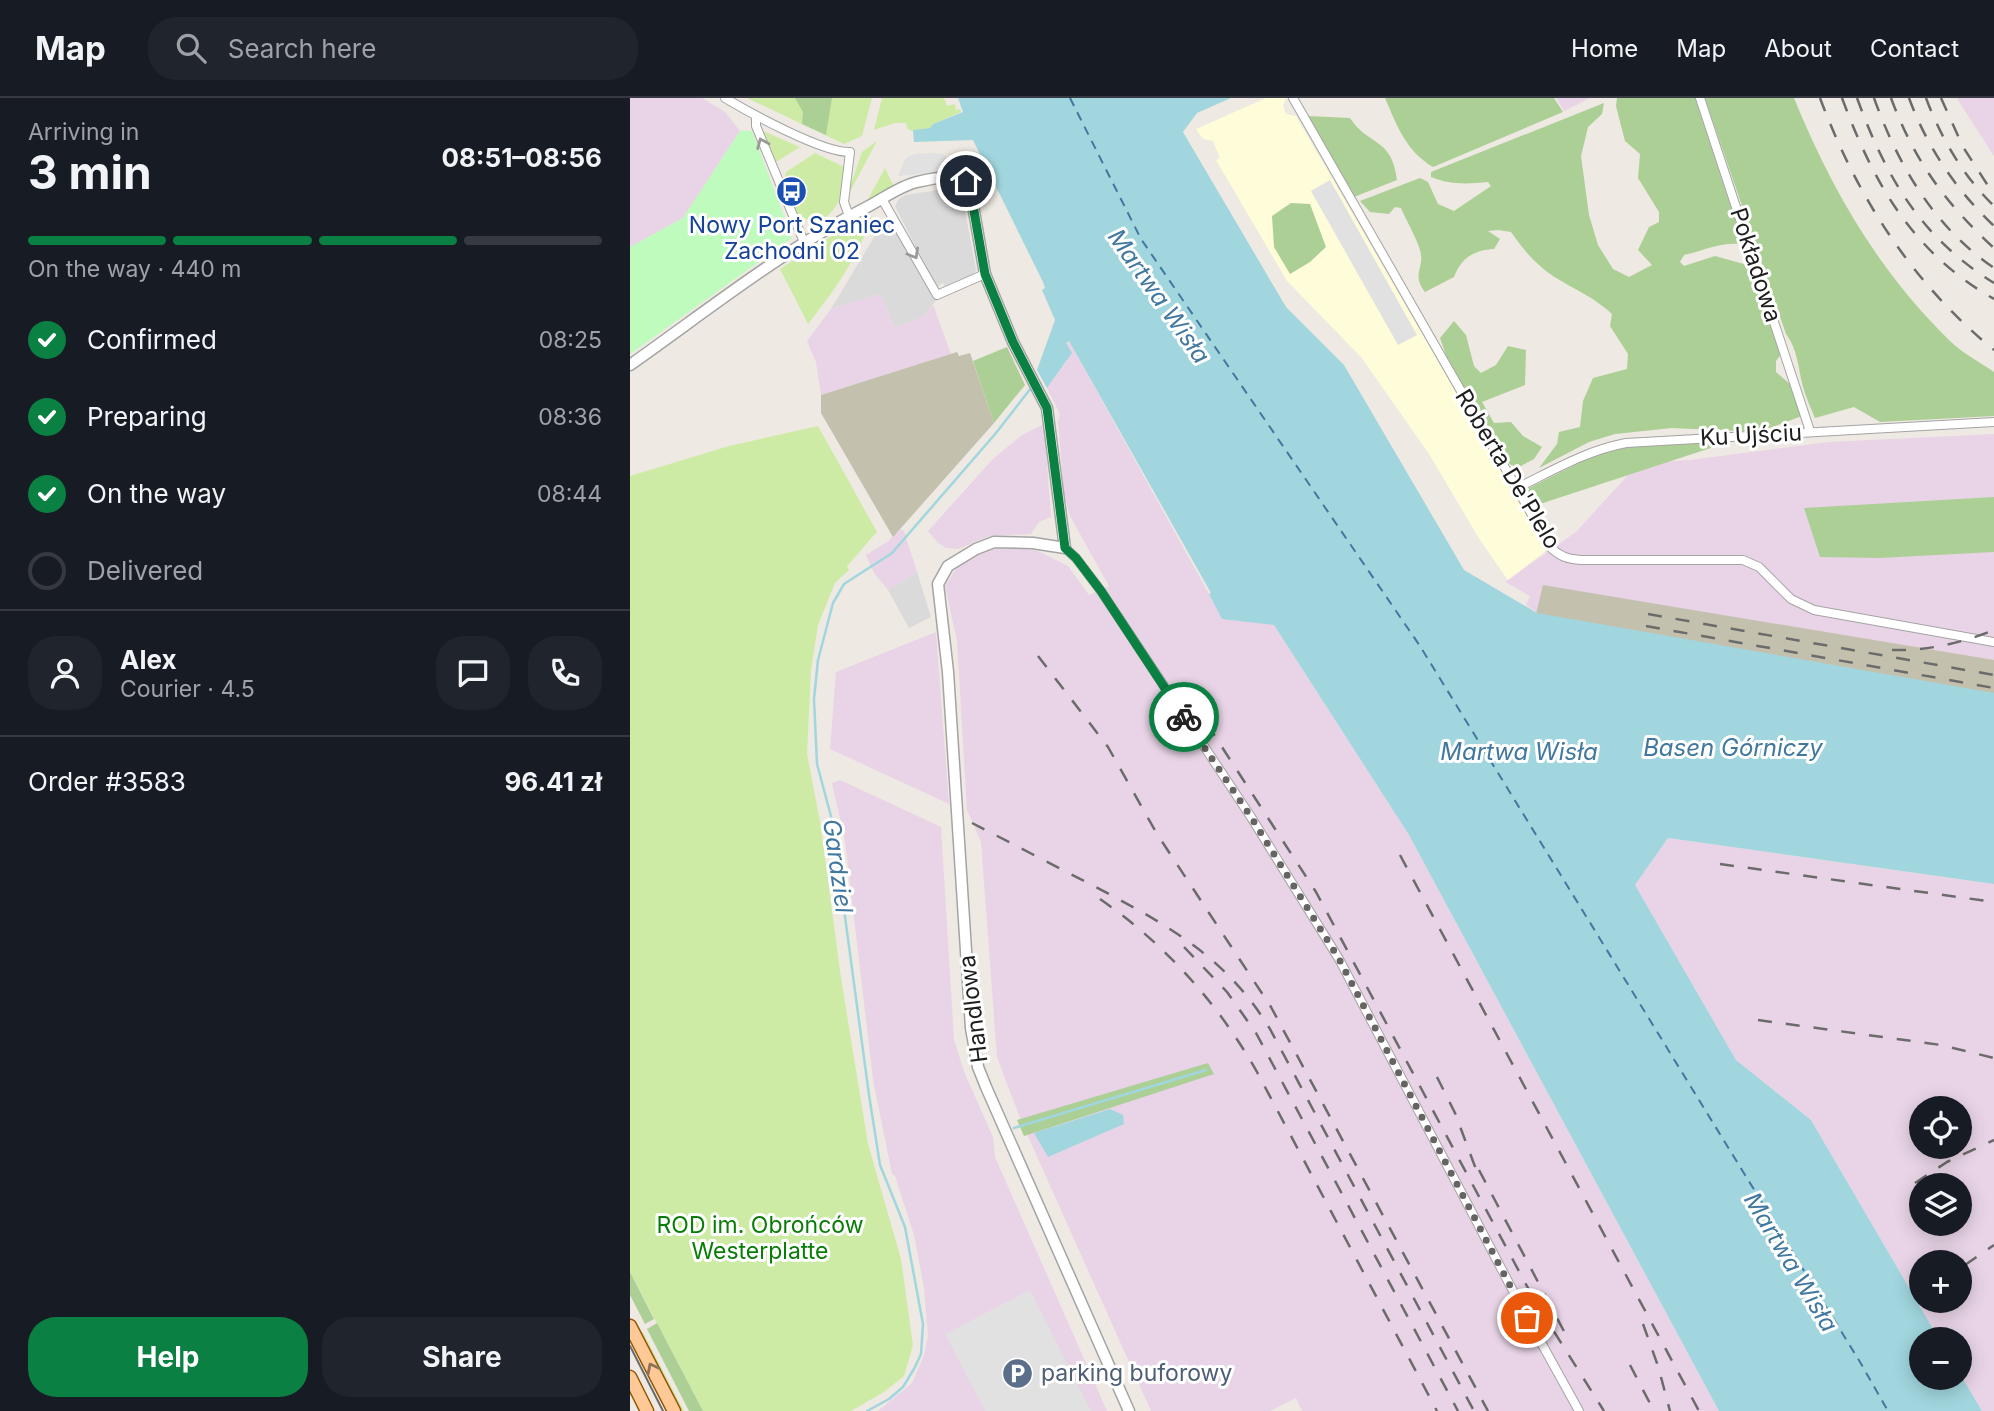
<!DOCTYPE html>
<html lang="en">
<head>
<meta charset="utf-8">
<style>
  :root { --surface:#171b24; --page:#20242c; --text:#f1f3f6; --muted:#9ea1a6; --line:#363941; --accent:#0b8043 }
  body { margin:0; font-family:Inter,sans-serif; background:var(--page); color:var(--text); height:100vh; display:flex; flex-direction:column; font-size:26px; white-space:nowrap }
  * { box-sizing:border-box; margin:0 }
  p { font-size:23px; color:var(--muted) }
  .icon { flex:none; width:38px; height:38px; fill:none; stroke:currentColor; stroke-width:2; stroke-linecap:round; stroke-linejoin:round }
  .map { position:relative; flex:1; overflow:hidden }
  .panel { display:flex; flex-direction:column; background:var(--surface); width:630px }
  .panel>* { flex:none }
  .controls { position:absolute; left:1279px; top:998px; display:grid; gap:14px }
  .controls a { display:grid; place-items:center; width:63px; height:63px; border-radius:50%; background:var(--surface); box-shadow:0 4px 18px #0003; font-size:35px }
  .pin { position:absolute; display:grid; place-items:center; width:60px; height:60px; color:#fff; margin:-30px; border:4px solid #fff; border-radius:50%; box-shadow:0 2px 7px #0007 }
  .courier { position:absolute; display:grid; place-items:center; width:70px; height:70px; margin:-35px; border:5px solid #0b8043; border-radius:50%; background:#fff; color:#222; box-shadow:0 2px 9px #0007 }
  .summary em { font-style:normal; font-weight:700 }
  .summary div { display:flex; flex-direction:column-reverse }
  .summary { display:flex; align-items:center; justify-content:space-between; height:119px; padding:0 28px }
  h1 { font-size:46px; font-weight:700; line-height:52px }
  .bar { display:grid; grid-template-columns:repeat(4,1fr); gap:10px 7px; align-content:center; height:84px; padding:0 28px }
  .bar i { height:9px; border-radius:5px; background:var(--line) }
  .bar .active { background:var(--accent) }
  .bar p { grid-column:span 4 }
  .line { display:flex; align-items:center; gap:18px; padding:0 28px; border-top:2px solid var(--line) }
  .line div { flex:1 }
  .round { display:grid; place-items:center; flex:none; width:74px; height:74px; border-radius:28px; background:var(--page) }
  ol { padding:0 28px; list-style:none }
  li { display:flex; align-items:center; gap:21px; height:77px }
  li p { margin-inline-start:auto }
  li .icon { padding:7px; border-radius:50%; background:var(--accent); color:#fff; stroke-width:4 }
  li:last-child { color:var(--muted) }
  li i { width:38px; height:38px; border:4px solid var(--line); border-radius:50% }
  .action { display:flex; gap:14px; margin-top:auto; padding:14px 28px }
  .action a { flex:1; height:80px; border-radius:28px; background:var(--accent); color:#fff; font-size:28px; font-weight:700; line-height:80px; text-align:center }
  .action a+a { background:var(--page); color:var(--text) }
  header { display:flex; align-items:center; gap:42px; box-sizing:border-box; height:98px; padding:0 35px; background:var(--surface); border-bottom:2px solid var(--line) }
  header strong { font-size:33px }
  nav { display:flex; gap:38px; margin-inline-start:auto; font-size:24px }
  .search { width:490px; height:63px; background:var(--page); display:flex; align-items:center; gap:18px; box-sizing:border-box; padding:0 24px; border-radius:28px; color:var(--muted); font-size:26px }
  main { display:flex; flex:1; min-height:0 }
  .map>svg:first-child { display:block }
</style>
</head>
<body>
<header>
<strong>Map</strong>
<div class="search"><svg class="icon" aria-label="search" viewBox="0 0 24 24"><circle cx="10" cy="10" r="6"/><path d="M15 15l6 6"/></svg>Search here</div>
<nav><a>Home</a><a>Map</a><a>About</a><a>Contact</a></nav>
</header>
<main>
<section class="panel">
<div class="summary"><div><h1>3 min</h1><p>Arriving in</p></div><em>08:51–08:56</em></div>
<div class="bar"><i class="active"></i><i class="active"></i><i class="active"></i><i></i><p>On the way · 440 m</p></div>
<ol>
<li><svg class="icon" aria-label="check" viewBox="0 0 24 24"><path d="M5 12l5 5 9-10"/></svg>Confirmed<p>08:25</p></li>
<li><svg class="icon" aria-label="check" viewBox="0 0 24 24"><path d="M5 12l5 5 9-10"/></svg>Preparing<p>08:36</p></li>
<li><svg class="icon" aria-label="check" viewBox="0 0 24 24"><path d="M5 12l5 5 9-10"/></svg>On the way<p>08:44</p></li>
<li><i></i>Delivered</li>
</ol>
<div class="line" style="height:126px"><a class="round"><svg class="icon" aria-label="person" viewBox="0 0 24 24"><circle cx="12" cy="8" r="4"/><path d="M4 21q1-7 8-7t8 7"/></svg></a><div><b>Alex</b><p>Courier · 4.5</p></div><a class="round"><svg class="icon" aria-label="chat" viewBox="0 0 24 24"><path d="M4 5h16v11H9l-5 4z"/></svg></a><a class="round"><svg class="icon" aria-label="phone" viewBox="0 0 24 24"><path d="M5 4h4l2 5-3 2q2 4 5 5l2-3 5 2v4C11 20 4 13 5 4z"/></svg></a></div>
<div class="line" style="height:91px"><div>Order #3583</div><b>96.41 zł</b></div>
<div class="action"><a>Help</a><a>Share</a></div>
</section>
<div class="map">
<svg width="1364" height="1313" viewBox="0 0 1364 1313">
  <rect width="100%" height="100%" fill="#eee9e2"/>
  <g fill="#dbdada">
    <polygon points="328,89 331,91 346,172 344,176 315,188 313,185 306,189 265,108 269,101 275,97"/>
    <polygon points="253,124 260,124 306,202 294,218 265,230 250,196 201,211"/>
    <polygon points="287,474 301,519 279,530 258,492"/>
  </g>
  <g fill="#e8d4e6" fill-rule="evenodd">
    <polygon points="0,0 72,0 95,14 110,33 53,120 0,149"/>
    <polygon points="926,0 960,0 934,13"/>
    <polygon points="1328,0 1364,0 1364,58 1328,2"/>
    <polygon points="250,196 265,230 294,218 303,207 321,256 191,297 186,264 177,243 201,211"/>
    <polygon points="439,243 579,496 644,527 779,737 1089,1313 672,1313 666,1300 640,1313 521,1313 392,1025 367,959 351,744 337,712 327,543 315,488 327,469 358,452 384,449 408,453 438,468 459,497 479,488 440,418 434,396 428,323 430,316 417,290 437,263 439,257 436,245"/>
    <polygon points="414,326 421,419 409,424 401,436 359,438 328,451 316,450 308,445 298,433 363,361 392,337"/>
    <polygon points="1364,336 1364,595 907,515 896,507 900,498 875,484 946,434 1009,365 1060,362 1199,344"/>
    <polygon points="271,431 274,433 287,474 258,492 244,475 236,457 257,444"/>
    <polygon points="306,534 309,574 319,706 200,651 206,574"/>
    <polygon points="210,682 311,729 324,942 335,976 363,1039 365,1059 477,1313 248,1313 282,1285 294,1257 298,1238 294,1190 284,1137 265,1078 262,1076 243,982 215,743 202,685"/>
    <path d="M1038 740 1364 786V1313H1352L1330 1276V1241H1309L1181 1022 1106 962 1005 787ZM1292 1010H1330V1048H1292ZM1292 1087H1330V1125H1292ZM1292 1164H1330V1202H1292Z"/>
  </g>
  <polygon fill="#fffcda" points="636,0 656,0 653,8 656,16 666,18 917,452 878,482 850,442 799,356 731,259 657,183 586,62 590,60 583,43 573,41 566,31"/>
  <g fill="#c3c1ad">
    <polygon points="327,254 329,258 340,255 364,325 263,439 191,315 191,297"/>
    <polygon points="913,487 1364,562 1364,605 904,524"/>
  </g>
  <g fill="#ceeba6">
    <polygon points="117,0 242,0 232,38 214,46"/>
    <polygon points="252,0 314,0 317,8 325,6 326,12 330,11 331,14 303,26 300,30 281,33 277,30 276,25 265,25 244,32"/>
    <polygon points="133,33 170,49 146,64"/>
    <polygon points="247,43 221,92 218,95 232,54"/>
    <path d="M185 55 214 69C218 94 201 136 169 118L164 110 168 108 155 79 156 74Z"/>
    <polygon points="255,70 264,89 237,103"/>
    <path d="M242 119C226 162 206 190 178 226L150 171 198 140Z"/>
    <path d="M188 328 247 434C236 445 228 457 217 468L219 472 205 485 188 527 181 572 177 656 190 723 211 880 238 1046 271 1161 283 1247 274 1278 254 1294 221 1313H73L0 1174V378L99 348Z"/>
    <polygon points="13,1234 54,1313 49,1313 11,1236"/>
  </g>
  <g fill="#accf95">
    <polygon points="165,0 202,0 196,37 172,26 173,14"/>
    <path d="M755 0H924L933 14 803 69C776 53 767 28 755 0Z"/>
    <path d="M987 0H1065L1113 146C1087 144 1077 152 1054 157L1050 164 1054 168 1085 158 1121 168 1151 256 1146 263V274L1161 287 1172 318 1129 334 1042 330 985 336 959 344 909 370 927 346 929 334 950 329 953 303 963 280 997 271 998 256 980 228 982 216C961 197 945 192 923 178 905 166 893 151 881 134L868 132 858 133 870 141 864 151C844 152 831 160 824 179L795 194C782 177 793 171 791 157 791 148 775 120 771 110L765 109 759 116 740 114 730 103 790 80 798 84 808 106 824 113 861 88 858 84C837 86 821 87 801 79V74L974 5 972 16 958 29 951 58 959 117 968 147 983 171 999 179 1022 167 1008 152 1019 129 1029 124V114L1008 80 1010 56 995 43 986 8Z"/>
    <path d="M1075 0H1164C1201 91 1249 174 1320 243 1332 255 1350 264 1364 274V318L1250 324 1224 309 1185 320C1181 310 1176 300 1173 289 1168 270 1168 252 1156 236Z"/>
    <path d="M677 18 720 20C738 48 762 39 767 82L724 99Z"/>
    <polygon points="661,105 680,106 696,149 680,164 660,176 644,149 642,118"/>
    <polygon points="824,223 836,237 844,268 851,275 866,267 878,248 896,252 895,287 852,304 864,325 881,324 893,338 912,349 904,361 887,370 874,363 816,257 810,240"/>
    <polygon points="377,249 395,287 364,325 343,263"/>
    <polygon points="1108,341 910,406 900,405 897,399 899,390 971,354 993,349"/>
    <polygon points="1364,399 1364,454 1249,460 1190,459 1174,410"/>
    <polygon points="578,965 584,976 394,1038 387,1022"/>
    <polygon points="0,1174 24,1221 15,1226 0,1197"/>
    <polygon points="27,1225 73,1313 59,1313 17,1231"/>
  </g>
  <polygon fill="#befbbd" points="110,33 122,33 162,140 0,256 0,149 53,120"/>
  <g fill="#e1e1e1">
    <polygon points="302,55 313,56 328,72 268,78 276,60 285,56"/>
    <polygon points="700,82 787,237 768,247 681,93"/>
    <polygon points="400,1192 461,1313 355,1313 315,1236"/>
  </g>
  <g fill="#a1d6de">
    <polygon points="328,0 601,0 567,15 553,34 656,209 714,267 834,472 907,515 1364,595 1364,786 1038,740 1005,787 1106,962 1181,1022 1309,1241 1292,1241 1292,1279 1330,1279 1330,1276 1352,1313 1089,1313 779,737 644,527 592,521 579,496 581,495 439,243 436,245 442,255 417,290 407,272 425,222 412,192 415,190 413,184 343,42 284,44 283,32 300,30 303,26 333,14"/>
    <polygon points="480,1011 493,1017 494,1026 418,1059 404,1035"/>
  </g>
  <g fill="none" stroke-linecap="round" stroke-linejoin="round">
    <g stroke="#a1d6de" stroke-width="2.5">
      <polyline points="384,1030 576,972"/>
      <polyline points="237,1313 259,1301 273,1289 284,1271 291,1256 293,1226 275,1129 250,1067 239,997 202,722 187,666 184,601 188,562 203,505 214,486 262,455 366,335 401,290"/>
    </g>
    <polyline stroke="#42789f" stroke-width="2" stroke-dasharray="9 7" stroke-linecap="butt" points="440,0 511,141 790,548 1230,1264 1258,1313"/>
    <defs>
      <g id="minor">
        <path d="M95 0C120 15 193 55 220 54L214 104 219 118"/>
        <path d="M663 0 921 450C931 459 938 461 951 462H1113L1129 469 1161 501 1184 512 1364 544"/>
        <polyline points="1070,0 1180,333"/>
        <polyline points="126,19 126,28 174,144"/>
        <polyline points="252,101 307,197 355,176"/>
        <path d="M887 390C924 372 955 353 996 345L1364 324"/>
        <polyline points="435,450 446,460 471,493 621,719 709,861 893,1212 949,1313"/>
      </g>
      <path id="tertiary" d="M0 267C78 212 154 151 239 108 254 100 270 88 287 84 303 80 331 74 340 90L355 176 383 244 417 310 435 450 403 445 364 444 346 451 318 468 308 486 318 574 341 930 348 969 356 989 499 1313"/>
      <g id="primary">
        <polyline points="0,1228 44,1313"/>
        <polyline points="0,1279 17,1313"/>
      </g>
    </defs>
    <use href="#minor" stroke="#a4a4a4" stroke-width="10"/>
    <use href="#tertiary" stroke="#a4a4a4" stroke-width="13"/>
    <use href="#primary" stroke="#955600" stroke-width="15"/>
    <use href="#minor" stroke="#fff" stroke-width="8"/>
    <use href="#tertiary" stroke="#fff" stroke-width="10"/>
    <use href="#primary" stroke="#fec897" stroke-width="12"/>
    <polyline stroke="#6b6b6b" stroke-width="2" points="0,1248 33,1313"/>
    <g stroke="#6b6b6b" stroke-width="2.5" stroke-dasharray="14 14" stroke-linecap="butt">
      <path d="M1190 0C1227 99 1282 185 1364 252"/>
      <path d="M1212 0C1244 86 1282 154 1364 201"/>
      <path d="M1227 0C1256 79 1290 139 1364 185"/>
      <path d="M1244 0C1268 67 1304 129 1364 170"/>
      <path d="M1261 0C1284 62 1315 105 1364 150"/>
      <path d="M1279 0C1297 49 1326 92 1364 128"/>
      <path d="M1296 0C1311 40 1333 78 1364 108"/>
      <polyline points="1311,0 1333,49 1364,97"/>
      <polyline points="1018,516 1364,577"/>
      <polyline points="1016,528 1364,590"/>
      <path d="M1262 552C1297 553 1332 545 1364 532"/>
      <polyline points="408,558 478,649 527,736 641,909 858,1313"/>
      <polyline points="577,626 686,794 906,1205 974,1313"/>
      <path d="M342 725C381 745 421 766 460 786 534 825 595 857 640 931L844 1313"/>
      <polyline points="770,757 1069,1313"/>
      <polyline points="1090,766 1364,804"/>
      <path d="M470 801C535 846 588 905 627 974L807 1313"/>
      <polyline points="554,849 597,894 626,935 828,1313"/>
      <polyline points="1128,922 1311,947 1364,960"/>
      <polyline points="807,979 825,1015 850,1082"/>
      <polyline points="849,1072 937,1239"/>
      <polyline points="1285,1085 1317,1064 1364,1042"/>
      <polyline points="1335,1167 1364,1147"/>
      <polyline points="1013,1226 1028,1268 1040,1313"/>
      <polyline points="1000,1267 1024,1313"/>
    </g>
  </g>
  <defs><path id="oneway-chevron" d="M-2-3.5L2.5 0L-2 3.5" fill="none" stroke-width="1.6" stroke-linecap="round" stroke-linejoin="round" transform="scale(1.75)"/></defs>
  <g stroke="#999">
    <use href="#oneway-chevron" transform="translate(132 45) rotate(-113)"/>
    <use href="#oneway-chevron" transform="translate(284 156) rotate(60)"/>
  </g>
  <use stroke="#8e725a" href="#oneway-chevron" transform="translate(22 1270) rotate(-117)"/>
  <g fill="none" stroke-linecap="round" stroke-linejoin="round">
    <polyline stroke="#666462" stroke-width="7" stroke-dasharray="0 12.6" points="554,619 621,719 709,861 897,1220"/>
    <polyline stroke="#0b8043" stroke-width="9" points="336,83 340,90 355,176 383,244 417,310 435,450 446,460 471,493 554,619"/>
  </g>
  <defs>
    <symbol id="bus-disc" viewBox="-11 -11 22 22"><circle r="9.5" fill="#1a4fb4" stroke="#fff"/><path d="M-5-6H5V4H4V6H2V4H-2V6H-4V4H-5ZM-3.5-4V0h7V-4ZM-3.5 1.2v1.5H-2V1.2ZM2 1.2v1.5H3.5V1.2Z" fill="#fff"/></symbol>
    <symbol id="parking-disc" viewBox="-11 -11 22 22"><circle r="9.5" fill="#5c6f8a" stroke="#fff"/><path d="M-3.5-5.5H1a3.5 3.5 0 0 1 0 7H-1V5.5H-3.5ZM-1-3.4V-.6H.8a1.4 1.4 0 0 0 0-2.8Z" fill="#fff"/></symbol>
  </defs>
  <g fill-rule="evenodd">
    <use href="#bus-disc" x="144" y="76" width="35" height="35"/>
    <use href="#parking-disc" x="370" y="1258" width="35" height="35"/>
  </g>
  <g text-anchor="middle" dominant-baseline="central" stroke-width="6" stroke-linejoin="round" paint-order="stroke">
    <g font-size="23" fill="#164399" stroke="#fff">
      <text x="162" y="127">Nowy Port Szaniec<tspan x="162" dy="26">Zachodni 02</tspan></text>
    </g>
    <g font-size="23" fill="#1d1d1d" stroke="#fff">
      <text transform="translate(1126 167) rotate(72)">Pokładowa</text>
      <text transform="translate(1121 337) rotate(-3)">Ku Ujściu</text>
      <text transform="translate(878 371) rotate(59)">Roberta De'Plelo</text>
      <text transform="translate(343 911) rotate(-97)">Handlowa</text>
    </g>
    <g font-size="23" fill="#097d08" stroke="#fff">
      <text x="130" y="1127">ROD im. Obrońców<tspan x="130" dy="26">Westerplatte</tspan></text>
    </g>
    <g font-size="23" fill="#4e5e75" stroke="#fff" text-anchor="start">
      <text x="411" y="1275">parking buforowy</text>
    </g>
    <g font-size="24" font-style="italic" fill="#42789f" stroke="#fff">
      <text transform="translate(529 198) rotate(55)">Martwa Wisła</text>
      <text x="1103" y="649">Basen Górniczy</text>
      <text x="889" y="653">Martwa Wisła</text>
      <text transform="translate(208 768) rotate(82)">Gardziel</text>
      <text transform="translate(1161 1164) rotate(59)">Martwa Wisła</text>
    </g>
  </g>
</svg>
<div class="controls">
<a><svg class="icon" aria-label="locate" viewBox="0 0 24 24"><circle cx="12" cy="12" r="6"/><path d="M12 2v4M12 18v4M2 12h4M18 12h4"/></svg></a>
<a><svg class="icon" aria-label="layers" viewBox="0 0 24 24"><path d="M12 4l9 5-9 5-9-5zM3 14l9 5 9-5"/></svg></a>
<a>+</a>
<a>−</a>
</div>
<div class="pin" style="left:897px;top:1220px;background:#ea580c"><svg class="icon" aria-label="bag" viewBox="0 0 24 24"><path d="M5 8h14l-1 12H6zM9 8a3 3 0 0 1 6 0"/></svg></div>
<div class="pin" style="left:336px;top:83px;background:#1f2937"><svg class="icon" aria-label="home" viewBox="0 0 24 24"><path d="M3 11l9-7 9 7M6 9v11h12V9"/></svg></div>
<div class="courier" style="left:554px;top:619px"><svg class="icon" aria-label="bike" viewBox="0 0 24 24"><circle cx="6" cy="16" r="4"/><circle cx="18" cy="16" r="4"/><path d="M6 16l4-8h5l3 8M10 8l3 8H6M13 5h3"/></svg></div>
</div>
</main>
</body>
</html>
